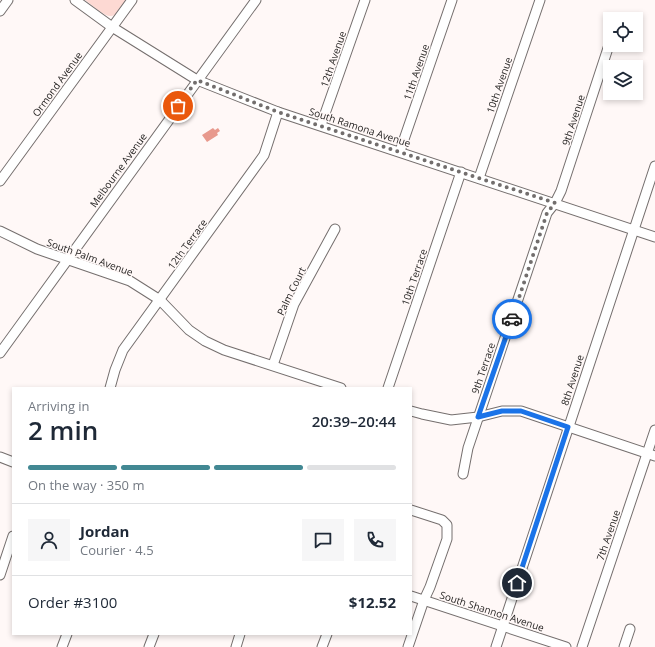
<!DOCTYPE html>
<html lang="en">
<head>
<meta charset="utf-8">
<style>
  :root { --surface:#fff; --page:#f6f6f7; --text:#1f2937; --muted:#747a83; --line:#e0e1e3; --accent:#428893 }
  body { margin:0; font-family:"Open Sans",sans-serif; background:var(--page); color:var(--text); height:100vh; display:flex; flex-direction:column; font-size:15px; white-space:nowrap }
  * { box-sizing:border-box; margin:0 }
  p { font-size:13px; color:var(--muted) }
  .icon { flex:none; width:22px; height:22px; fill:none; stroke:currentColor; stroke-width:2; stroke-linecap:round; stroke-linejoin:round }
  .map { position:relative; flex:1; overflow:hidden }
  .sheet { position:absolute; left:12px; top:387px; width:400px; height:248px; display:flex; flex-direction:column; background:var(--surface); border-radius:0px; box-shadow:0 2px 6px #0003 }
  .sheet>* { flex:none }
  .fabs { position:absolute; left:603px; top:12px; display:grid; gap:8px }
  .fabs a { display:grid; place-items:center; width:40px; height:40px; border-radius:0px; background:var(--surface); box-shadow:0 2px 6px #0003; font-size:20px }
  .pin { position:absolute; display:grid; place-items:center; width:34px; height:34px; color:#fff; margin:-17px; border:2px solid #fff; border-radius:50%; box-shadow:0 1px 4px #0007 }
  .courier { position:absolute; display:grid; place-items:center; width:40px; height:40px; margin:-20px; border:3px solid #1a73e8; border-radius:50%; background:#fff; color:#222; box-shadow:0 1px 5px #0007 }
  .headline em { font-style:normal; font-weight:600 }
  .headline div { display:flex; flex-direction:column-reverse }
  .headline { display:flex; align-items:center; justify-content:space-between; height:68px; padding:0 16px }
  h1 { font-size:26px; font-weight:600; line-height:30px }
  .bar { display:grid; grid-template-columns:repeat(4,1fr); gap:6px 4px; align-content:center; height:48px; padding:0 16px }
  .bar i { height:5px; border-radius:3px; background:var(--line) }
  .bar .active { background:var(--accent) }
  .bar p { grid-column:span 4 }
  .line { display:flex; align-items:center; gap:10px; padding:0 16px; border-top:1px solid var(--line) }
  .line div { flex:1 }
  .round { display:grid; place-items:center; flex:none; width:42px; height:42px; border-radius:0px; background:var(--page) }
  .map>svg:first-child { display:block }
</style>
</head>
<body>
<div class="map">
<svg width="655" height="647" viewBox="0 0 655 647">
  <rect width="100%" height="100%" fill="#fff8f7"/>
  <path fill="#fdd9d3" d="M85 0H129C111 26 107 16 85 0Z"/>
  <polygon fill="#e8998d" points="213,128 215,130 218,128 220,131 217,133 218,135 207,142 202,135"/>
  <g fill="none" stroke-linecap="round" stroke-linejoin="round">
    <defs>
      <g id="minor">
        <polyline points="75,0 112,27 197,80 278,112 655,237"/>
        <polyline points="0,11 8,0"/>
        <polyline points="321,125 365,0"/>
        <polyline points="400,151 452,0"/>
        <polyline points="479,178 540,0"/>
        <polyline points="0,181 132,0"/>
        <polyline points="0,231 37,249 130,281 160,300 189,330 205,341 224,350 341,388"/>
        <polyline points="0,353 256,0"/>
        <polyline points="273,365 294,304 335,229"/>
        <polyline points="110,388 115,370 123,350 264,155 278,112"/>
        <polyline points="388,388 461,172"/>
        <polyline points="411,411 422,414 451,420 478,417 502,411 521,411 655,456"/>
        <polyline points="0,457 13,462"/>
        <polyline points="463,474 468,448 547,213 555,203 561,191 610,42"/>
        <polyline points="0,575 13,536"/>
        <polyline points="411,596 566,647"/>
        <polyline points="62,647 67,634"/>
        <polyline points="149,647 154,634"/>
        <polyline points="236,647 240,634"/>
        <polyline points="322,647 327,634"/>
        <polyline points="408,647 424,600 430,587 447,539 447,525 442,520 411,510"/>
        <polyline points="496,647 655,166"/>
        <polyline points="582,647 655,430"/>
        <polyline points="624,647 630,629"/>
      </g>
    </defs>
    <use href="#minor" stroke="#756f6e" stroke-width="11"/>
    <use href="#minor" stroke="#fff" stroke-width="9"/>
  </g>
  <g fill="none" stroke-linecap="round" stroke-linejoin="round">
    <polyline stroke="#726e6d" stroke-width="4" stroke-dasharray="0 7.2" points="178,106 197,80 278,112 555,203 547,213 512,319"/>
    <polyline stroke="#1a73e8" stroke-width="5" points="512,319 478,417 502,411 521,411 568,427 517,583"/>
  </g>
  <g text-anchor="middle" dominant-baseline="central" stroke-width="3" stroke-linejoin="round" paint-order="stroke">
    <g font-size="10" fill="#262423" stroke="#fff8f7">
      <text transform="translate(333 59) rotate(-71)">12th Avenue</text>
      <text transform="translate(416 72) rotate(-71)">11th Avenue</text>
      <text transform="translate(57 84) rotate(-54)">Ormond Avenue</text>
      <text transform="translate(499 85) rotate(-71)">10th Avenue</text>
      <text transform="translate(573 120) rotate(-72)">9th Avenue</text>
      <text transform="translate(360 127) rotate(18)">South Ramona Avenue</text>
      <text transform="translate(118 170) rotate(-54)">Melbourne Avenue</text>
      <text transform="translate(187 244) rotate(-54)">12th Terrace</text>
      <text transform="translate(90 257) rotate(20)">South Palm Avenue</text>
      <text transform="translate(414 277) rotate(-71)">10th Terrace</text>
      <text transform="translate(291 291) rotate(-64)">Palm Court</text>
      <text transform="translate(483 368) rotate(-71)">9th Terrace</text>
      <text transform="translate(572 380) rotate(-72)">8th Avenue</text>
      <text transform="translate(608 535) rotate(-71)">7th Avenue</text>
      <text transform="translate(492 611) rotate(18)">South Shannon Avenue</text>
    </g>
  </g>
</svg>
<div class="fabs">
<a><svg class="icon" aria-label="locate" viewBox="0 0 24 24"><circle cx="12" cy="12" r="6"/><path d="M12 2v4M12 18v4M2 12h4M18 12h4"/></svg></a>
<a><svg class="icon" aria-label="layers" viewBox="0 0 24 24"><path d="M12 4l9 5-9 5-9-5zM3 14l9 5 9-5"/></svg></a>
</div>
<div class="pin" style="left:178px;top:106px;background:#ea580c"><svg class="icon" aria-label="bag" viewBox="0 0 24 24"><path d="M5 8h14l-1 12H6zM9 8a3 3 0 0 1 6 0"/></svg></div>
<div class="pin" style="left:517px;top:583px;background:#1f2937"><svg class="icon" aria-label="home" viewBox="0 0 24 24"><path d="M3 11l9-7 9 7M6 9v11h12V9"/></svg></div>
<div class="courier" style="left:512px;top:319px"><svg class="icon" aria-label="car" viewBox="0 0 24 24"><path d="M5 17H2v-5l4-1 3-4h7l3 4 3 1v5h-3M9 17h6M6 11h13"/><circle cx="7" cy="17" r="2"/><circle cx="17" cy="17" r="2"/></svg></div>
<section class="sheet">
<div class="headline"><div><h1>2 min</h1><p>Arriving in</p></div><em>20:39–20:44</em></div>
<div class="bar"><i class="active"></i><i class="active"></i><i class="active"></i><i></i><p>On the way · 350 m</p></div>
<div class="line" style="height:72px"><a class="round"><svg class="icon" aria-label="person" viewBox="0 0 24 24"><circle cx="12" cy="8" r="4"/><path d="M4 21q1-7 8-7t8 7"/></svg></a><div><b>Jordan</b><p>Courier · 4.5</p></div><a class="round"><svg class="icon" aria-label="chat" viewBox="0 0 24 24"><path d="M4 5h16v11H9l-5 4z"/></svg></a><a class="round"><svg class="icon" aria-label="phone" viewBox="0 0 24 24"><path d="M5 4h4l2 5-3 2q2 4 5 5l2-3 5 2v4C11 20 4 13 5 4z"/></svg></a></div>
<div class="line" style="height:52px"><div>Order #3100</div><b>$12.52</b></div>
</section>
</div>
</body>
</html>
